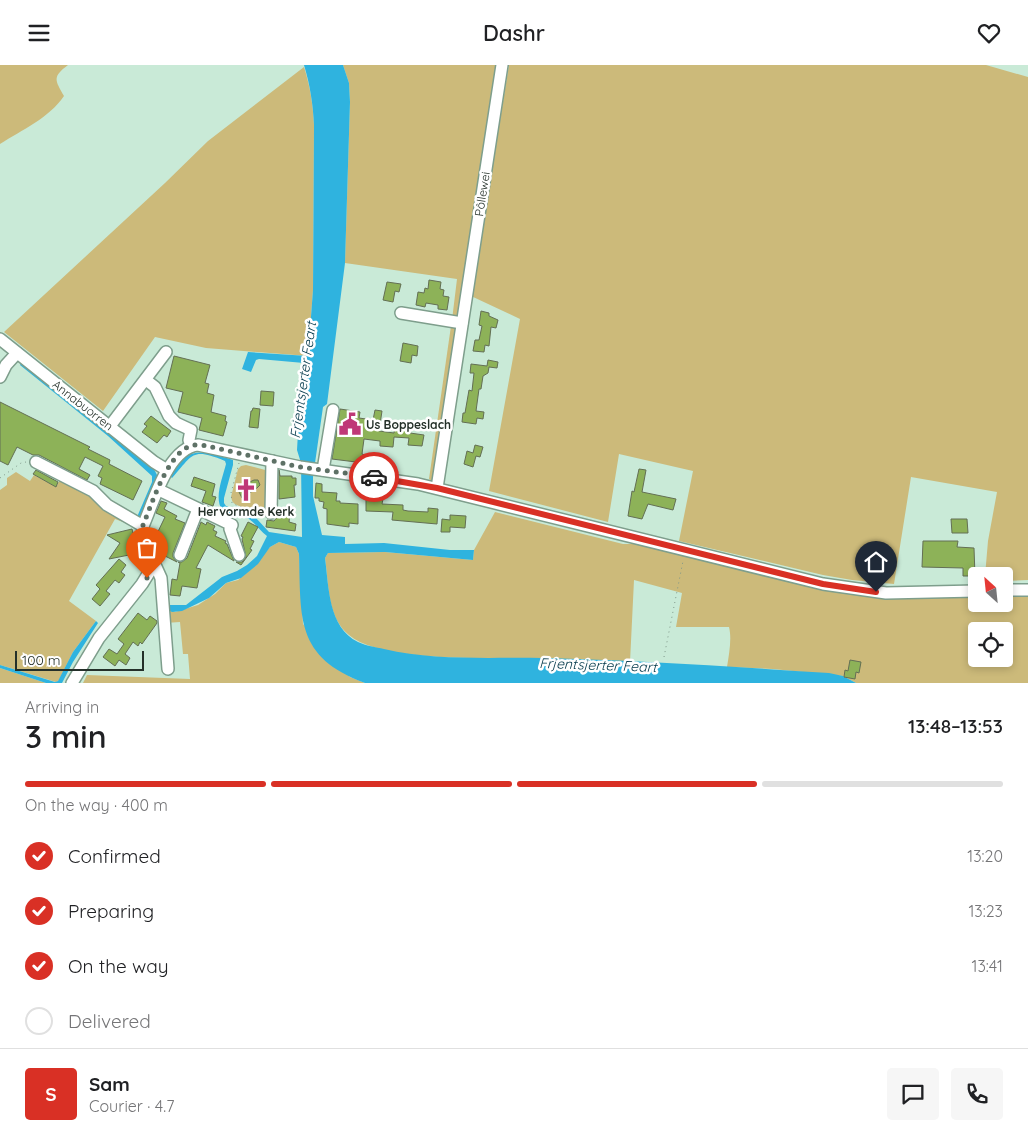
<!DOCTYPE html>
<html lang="en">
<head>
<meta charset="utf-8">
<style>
  :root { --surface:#fff; --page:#f6f6f6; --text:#202124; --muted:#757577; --line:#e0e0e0; --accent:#d93025 }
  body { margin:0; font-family:Quicksand,sans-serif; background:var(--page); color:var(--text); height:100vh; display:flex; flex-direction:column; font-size:19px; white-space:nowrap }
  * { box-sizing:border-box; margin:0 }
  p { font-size:16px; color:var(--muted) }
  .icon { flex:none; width:28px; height:28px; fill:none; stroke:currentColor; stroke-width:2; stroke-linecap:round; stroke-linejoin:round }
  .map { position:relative; height:618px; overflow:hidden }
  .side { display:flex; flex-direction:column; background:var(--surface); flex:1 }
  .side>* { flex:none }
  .needle { width:32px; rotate:333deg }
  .controls { position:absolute; left:968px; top:502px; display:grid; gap:10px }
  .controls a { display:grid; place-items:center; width:45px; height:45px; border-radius:5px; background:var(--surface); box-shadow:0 2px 8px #0003; font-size:25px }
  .scale { position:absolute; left:15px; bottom:12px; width:129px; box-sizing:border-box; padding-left:5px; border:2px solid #243029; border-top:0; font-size:14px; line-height:18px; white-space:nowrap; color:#243029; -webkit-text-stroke:4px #fff; paint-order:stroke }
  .pin { position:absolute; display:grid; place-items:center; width:42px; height:42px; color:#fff; margin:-51px -21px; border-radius:50% 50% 50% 0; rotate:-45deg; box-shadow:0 0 5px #0007 }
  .pin .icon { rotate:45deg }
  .courier { position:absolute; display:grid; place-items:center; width:50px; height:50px; margin:-25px; border:4px solid #d93025; border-radius:50%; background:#fff; color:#222; box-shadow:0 1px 6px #0007 }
  .overview em { font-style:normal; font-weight:600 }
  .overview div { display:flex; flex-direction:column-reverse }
  .overview { display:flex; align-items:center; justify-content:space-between; height:85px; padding:0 25px }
  h1 { font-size:32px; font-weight:600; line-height:38px }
  .bar { display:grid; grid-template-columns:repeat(4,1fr); gap:8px 5px; align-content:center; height:60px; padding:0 25px }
  .bar i { height:6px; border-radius:4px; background:var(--line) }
  .bar .active { background:var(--accent) }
  .bar p { grid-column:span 4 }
  .line { display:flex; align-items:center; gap:12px; padding:0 25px; border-top:1px solid var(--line) }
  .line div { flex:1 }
  .round { display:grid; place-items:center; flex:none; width:52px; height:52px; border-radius:5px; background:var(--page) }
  ol { padding:0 25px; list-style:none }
  li { display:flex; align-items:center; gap:15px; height:55px }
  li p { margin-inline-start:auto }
  li .icon { padding:5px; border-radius:50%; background:var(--accent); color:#fff; stroke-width:4 }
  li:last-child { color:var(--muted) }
  li i { width:28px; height:28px; border:2px solid var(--line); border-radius:50% }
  header { display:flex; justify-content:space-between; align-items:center; height:65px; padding:0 25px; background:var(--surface); font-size:22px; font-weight:600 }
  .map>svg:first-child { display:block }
</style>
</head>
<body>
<header><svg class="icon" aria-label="menu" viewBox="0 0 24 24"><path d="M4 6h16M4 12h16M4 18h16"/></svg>Dashr<svg class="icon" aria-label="heart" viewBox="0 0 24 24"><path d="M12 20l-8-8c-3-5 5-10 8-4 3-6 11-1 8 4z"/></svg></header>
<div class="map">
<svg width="1028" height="618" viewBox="0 0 1028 618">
  <rect width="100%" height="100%" fill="#c9ead7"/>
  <g fill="#ccba7a" fill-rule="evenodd">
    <path d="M0 0H68C52 12 55 15 64 31 49 53 22 65 0 79Z"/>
    <polygon points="343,0 497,0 459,256 452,255 457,214 345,198 350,37 349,18"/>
    <polygon points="509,0 986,0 1028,12 1028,515 1004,516 1004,511 985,511 988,476 997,427 911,412 894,519 852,515 823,510 679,476 693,406 619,389 608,457 489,426 520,254 471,231"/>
    <path d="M304 2C310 21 313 39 314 60L313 225 308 291 206 283 155 272 103 346 4 267 165 118 208 76Z"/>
    <polygon points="451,261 457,261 432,416 429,414 430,407"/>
    <path d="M246 400 269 406V445C260 446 243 444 235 439 232 437 232 435 231 432L238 404 241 401Z"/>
    <polygon points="16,407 30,416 34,410 56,422 61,413 85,425 136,462 115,454 69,536 96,556 73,587 59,615 56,617 0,600 0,425 7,420 7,413"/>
    <path d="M495 447 623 479H646L833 525 873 532 976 530V539H1004V529L1028 528V618H856L843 611 773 604 727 602C729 589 732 574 729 562H676L682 528 634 515 630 597C601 596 572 594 543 593 498 592 383 599 349 570 327 552 329 520 325 493L328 488 385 487 473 495 474 485ZM976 566H1004V594H976Z"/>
    <polygon points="279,477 296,482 299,489 303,559 350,612 365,618 83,618 87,610 190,614 188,589 183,589 180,557 165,558 165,540 175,547 198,540 215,529 226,518 238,515 250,505 270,482"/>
    <polygon points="0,603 46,618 0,618"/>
  </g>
  <g fill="#2fb3df">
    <path d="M304 0H343L349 18 350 37 345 198 327 339 323 342 313 412V431L322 470 345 472V479L384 478 450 485H474L473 495 385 487 328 488 325 493C329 522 328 562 358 577 366 581 376 582 384 584 435 596 489 592 542 593 637 595 733 602 829 608L843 611 856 618H365C295 592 301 553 299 489L296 482 279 477 270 482 258 499 241 513 226 518 209 533 182 546 172 547 168 545 167 540H186L222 512 237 506 247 500 257 491 267 471C260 466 256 459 249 454 242 450 234 452 226 448 211 439 223 412 226 399L225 396C191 382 193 390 172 413L171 412C185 379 205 386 233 395V400L224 433V438L226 441 256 453 269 467 302 472 301 398 297 385 299 350 306 300 304 298 259 294 256 295 251 307 242 304 248 287 308 291 313 225 314 60C313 39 310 20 304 0Z"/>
    <polygon points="21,298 154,404 158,412 141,453 137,452 152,417 152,411 108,371 20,300"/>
    <polygon points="96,556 98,558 73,597 62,618 46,618 0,603 0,600 55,617 58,616 73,587"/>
  </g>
  <g fill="#8db258" stroke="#636f54">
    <polygon points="429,215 441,217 440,224 444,225 443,231 449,232 447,245 438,244 438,240 426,238 425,242 416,240 418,227 424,228 425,223 428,224"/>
    <polygon points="387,217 401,219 399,227 395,226 393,237 383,235"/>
    <polygon points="481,246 489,248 489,251 498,255 496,263 491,262 489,281 485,280 484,287 473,286 475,275 479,275 482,261 479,260"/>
    <polygon points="403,278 418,281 417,291 412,290 411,298 400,296"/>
    <polygon points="174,291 210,300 205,318 209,319 207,328 214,330 211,347 226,351 225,356 227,357 223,371 199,365 202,353 178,347 183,327 166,323"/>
    <polygon points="488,295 498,297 497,303 489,302 488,308 483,311 481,324 479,324 476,346 484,347 483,354 477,353 476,359 462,357 463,348 465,348 469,325 472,326 474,308 470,308 471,299 487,301"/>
    <polygon points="261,326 274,327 273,341 260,340"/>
    <polygon points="0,337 90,382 88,384 110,395 109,399 142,416 133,435 100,419 102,413 98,411 103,401 85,392 79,404 90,410 87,415 39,390 33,390 17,382 8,400 0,396"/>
    <polygon points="253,343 260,344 258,363 249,362 251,346 252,346"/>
    <polygon points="340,344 360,347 359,353 373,355 375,345 382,346 379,366 394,368 395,360 410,362 410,368 424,370 422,381 408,380 409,373 394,372 393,382 380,381 380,376 364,374 362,389 365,390 364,398 332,394"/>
    <polygon points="151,351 171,366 167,372 164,370 157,378 142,367 147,361 144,359"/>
    <polygon points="475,380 483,382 480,392 476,391 473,402 464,399 467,386 473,388"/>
    <polygon points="639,404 646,405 642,427 676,434 673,445 648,439 642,454 628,451 632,426 634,427"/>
    <polygon points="36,405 58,417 56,422 33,409"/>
    <polygon points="279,405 280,411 292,411 292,413 296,413 296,420 294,420 295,432 279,434"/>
    <polygon points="194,412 215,419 212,431 216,432 213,441 202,437 206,426 191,421"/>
    <polygon points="254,415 258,415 260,420 257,423 242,433 237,423"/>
    <polygon points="316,418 322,419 322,427 337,428 336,436 340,436 340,438 358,439 358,459 349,458 349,462 327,459 327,444 323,443 324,437 319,436 319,433 315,433"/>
    <polygon points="366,433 383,434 382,439 403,440 403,445 408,446 428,447 428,443 438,444 437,459 392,455 393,447 366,446"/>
    <polygon points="161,436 167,438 164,444 177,451 175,454 185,458 173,488 173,492 177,497 163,490 165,484 153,477 165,452 156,448"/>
    <polygon points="279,446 290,448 289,457 296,459 295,466 266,462 267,455 274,456 278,451"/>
    <polygon points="450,450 466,451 465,463 450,462 450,467 441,467 442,454 450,455"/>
    <polygon points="951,454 967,454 968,468 952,468"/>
    <polygon points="201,457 206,460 207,457 215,461 213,465 217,467 215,471 226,476 225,478 227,479 234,496 208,480 196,503 201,504 197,523 182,521 180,531 170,530 172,514 177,515 180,498 178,497 182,497 187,493"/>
    <polygon points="248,457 258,462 251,475 254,476 250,484 252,485 241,500 236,497 242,497 246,492 242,474 243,472 241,471"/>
    <polygon points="132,464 136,480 127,482 129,490 109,494 120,478 107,470"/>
    <polygon points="923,476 958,476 957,482 974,483 975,511 963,511 963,503 922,502"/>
    <polygon points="119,494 126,500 121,507 125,510 119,518 115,515 106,526 110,529 100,541 92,534 100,524 96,520"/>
    <polygon points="138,548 147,555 150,551 157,556 157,558 142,579 140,577 138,581 133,577 125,589 130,593 126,600 119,595 115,601 103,592 109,584 117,589 124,579 118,574"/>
    <polygon points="850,595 861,597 859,608 856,607 855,614 844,612 845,605 848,606"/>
  </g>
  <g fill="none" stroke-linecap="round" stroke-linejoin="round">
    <defs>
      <g id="minor">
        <polyline points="401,248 462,258"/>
        <polyline points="0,274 154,397 167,405"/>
        <polyline points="0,312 6,300 17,288"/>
        <polyline points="146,315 155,322 169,351 176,358 191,365 189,375 191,381"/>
        <polyline points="110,361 166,287"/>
        <polyline points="36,397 93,426 107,440 143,461"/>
        <polyline points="323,405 333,345"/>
        <polyline points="437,423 502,0"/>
        <polyline points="159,425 232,460 230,464 239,490"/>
        <polyline points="271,448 272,396"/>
        <polyline points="180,490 198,444"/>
        <polyline points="151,500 156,502 161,513 168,604"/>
        <polyline points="1004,525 1028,525"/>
        <path d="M72 618 99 573 142 519 150 506V493L143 468V461C154 436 168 383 198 380L300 402 418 419 823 519 886 528 976 526"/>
      </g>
    </defs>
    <use href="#minor" stroke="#7e9e8c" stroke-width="14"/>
    <g stroke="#7f9789" stroke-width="1" stroke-dasharray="1 4" stroke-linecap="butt">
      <polyline points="239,398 231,428 232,438 238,441 260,446"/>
      <polyline points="0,413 21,398 26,397"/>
      <polyline points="664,592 683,496"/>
    </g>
    <use href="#minor" stroke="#fff" stroke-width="11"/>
  </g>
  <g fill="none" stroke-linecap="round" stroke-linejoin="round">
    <path stroke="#5e7166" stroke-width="5" stroke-dasharray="0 9" d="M147 513C156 494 142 479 143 460 152 439 166 393 188 382 194 379 201 380 207 381L300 402 374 412"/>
    <polyline stroke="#d93025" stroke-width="6" points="374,412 437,423 823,519 876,527"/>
  </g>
  <defs>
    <symbol id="civic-bare" viewBox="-9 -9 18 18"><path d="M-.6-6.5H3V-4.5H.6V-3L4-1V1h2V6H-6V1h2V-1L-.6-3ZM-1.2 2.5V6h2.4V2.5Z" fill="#bf3877" stroke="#fff" stroke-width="2.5" paint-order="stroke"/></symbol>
    <symbol id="church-bare" viewBox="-9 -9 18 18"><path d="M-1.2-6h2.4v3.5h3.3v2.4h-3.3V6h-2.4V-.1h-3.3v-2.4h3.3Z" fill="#bf3877" stroke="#fff" stroke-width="2.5" paint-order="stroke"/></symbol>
  </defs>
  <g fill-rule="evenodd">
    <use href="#civic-bare" x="334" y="343" width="32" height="32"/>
    <use href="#church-bare" x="230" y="409" width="32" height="32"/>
  </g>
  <g text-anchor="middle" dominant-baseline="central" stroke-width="5" stroke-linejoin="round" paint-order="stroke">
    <g font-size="12" fill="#243029" stroke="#fff">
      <text transform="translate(482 129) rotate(-81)">Pôllewei</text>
      <text transform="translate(83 340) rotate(38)">Annabuorren</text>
    </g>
    <g font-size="12" font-weight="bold" fill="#243029" stroke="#fff" text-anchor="start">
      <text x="366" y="359">Us Boppeslach</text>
      <text x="246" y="446" text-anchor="middle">Hervormde Kerk</text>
    </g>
    <g font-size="14" font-style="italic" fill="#003749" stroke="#fff">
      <text transform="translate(303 315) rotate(-82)">Frjentsjerter Feart</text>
      <text transform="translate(598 600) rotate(2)">Frjentsjerter Feart</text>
    </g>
  </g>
</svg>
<div class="controls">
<a><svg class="needle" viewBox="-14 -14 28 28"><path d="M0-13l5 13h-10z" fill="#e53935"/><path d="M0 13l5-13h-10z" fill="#757577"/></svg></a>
<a><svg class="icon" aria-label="locate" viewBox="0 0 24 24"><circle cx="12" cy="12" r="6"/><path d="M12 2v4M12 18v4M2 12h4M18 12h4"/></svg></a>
</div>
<div class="scale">100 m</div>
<div class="pin" style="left:147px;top:513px;background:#ea580c"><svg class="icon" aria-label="bag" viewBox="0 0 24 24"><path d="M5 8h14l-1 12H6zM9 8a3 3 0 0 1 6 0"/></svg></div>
<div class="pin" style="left:876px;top:527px;background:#1f2937"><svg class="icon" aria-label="home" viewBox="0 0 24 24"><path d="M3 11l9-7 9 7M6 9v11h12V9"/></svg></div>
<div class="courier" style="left:374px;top:412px"><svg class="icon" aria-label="car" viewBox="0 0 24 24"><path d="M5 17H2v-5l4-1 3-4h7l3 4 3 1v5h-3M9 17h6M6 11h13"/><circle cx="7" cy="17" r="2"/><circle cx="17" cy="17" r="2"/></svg></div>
</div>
<section class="side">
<div class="overview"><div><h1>3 min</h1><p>Arriving in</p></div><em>13:48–13:53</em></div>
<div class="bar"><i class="active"></i><i class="active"></i><i class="active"></i><i></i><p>On the way · 400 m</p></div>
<ol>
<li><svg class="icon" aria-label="check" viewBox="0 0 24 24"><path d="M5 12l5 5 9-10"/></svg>Confirmed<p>13:20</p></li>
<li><svg class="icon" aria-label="check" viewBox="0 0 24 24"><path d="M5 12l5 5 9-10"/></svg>Preparing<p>13:23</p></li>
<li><svg class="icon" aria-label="check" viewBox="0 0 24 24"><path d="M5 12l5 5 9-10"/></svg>On the way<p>13:41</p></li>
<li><i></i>Delivered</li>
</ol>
<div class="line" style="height:90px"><b class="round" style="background:var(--accent);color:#fff">S</b><div><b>Sam</b><p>Courier · 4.7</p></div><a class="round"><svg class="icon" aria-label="chat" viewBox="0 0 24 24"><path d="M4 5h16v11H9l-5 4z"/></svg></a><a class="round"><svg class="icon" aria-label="phone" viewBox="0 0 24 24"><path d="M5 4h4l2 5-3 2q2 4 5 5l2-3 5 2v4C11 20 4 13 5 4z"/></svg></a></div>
</section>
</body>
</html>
